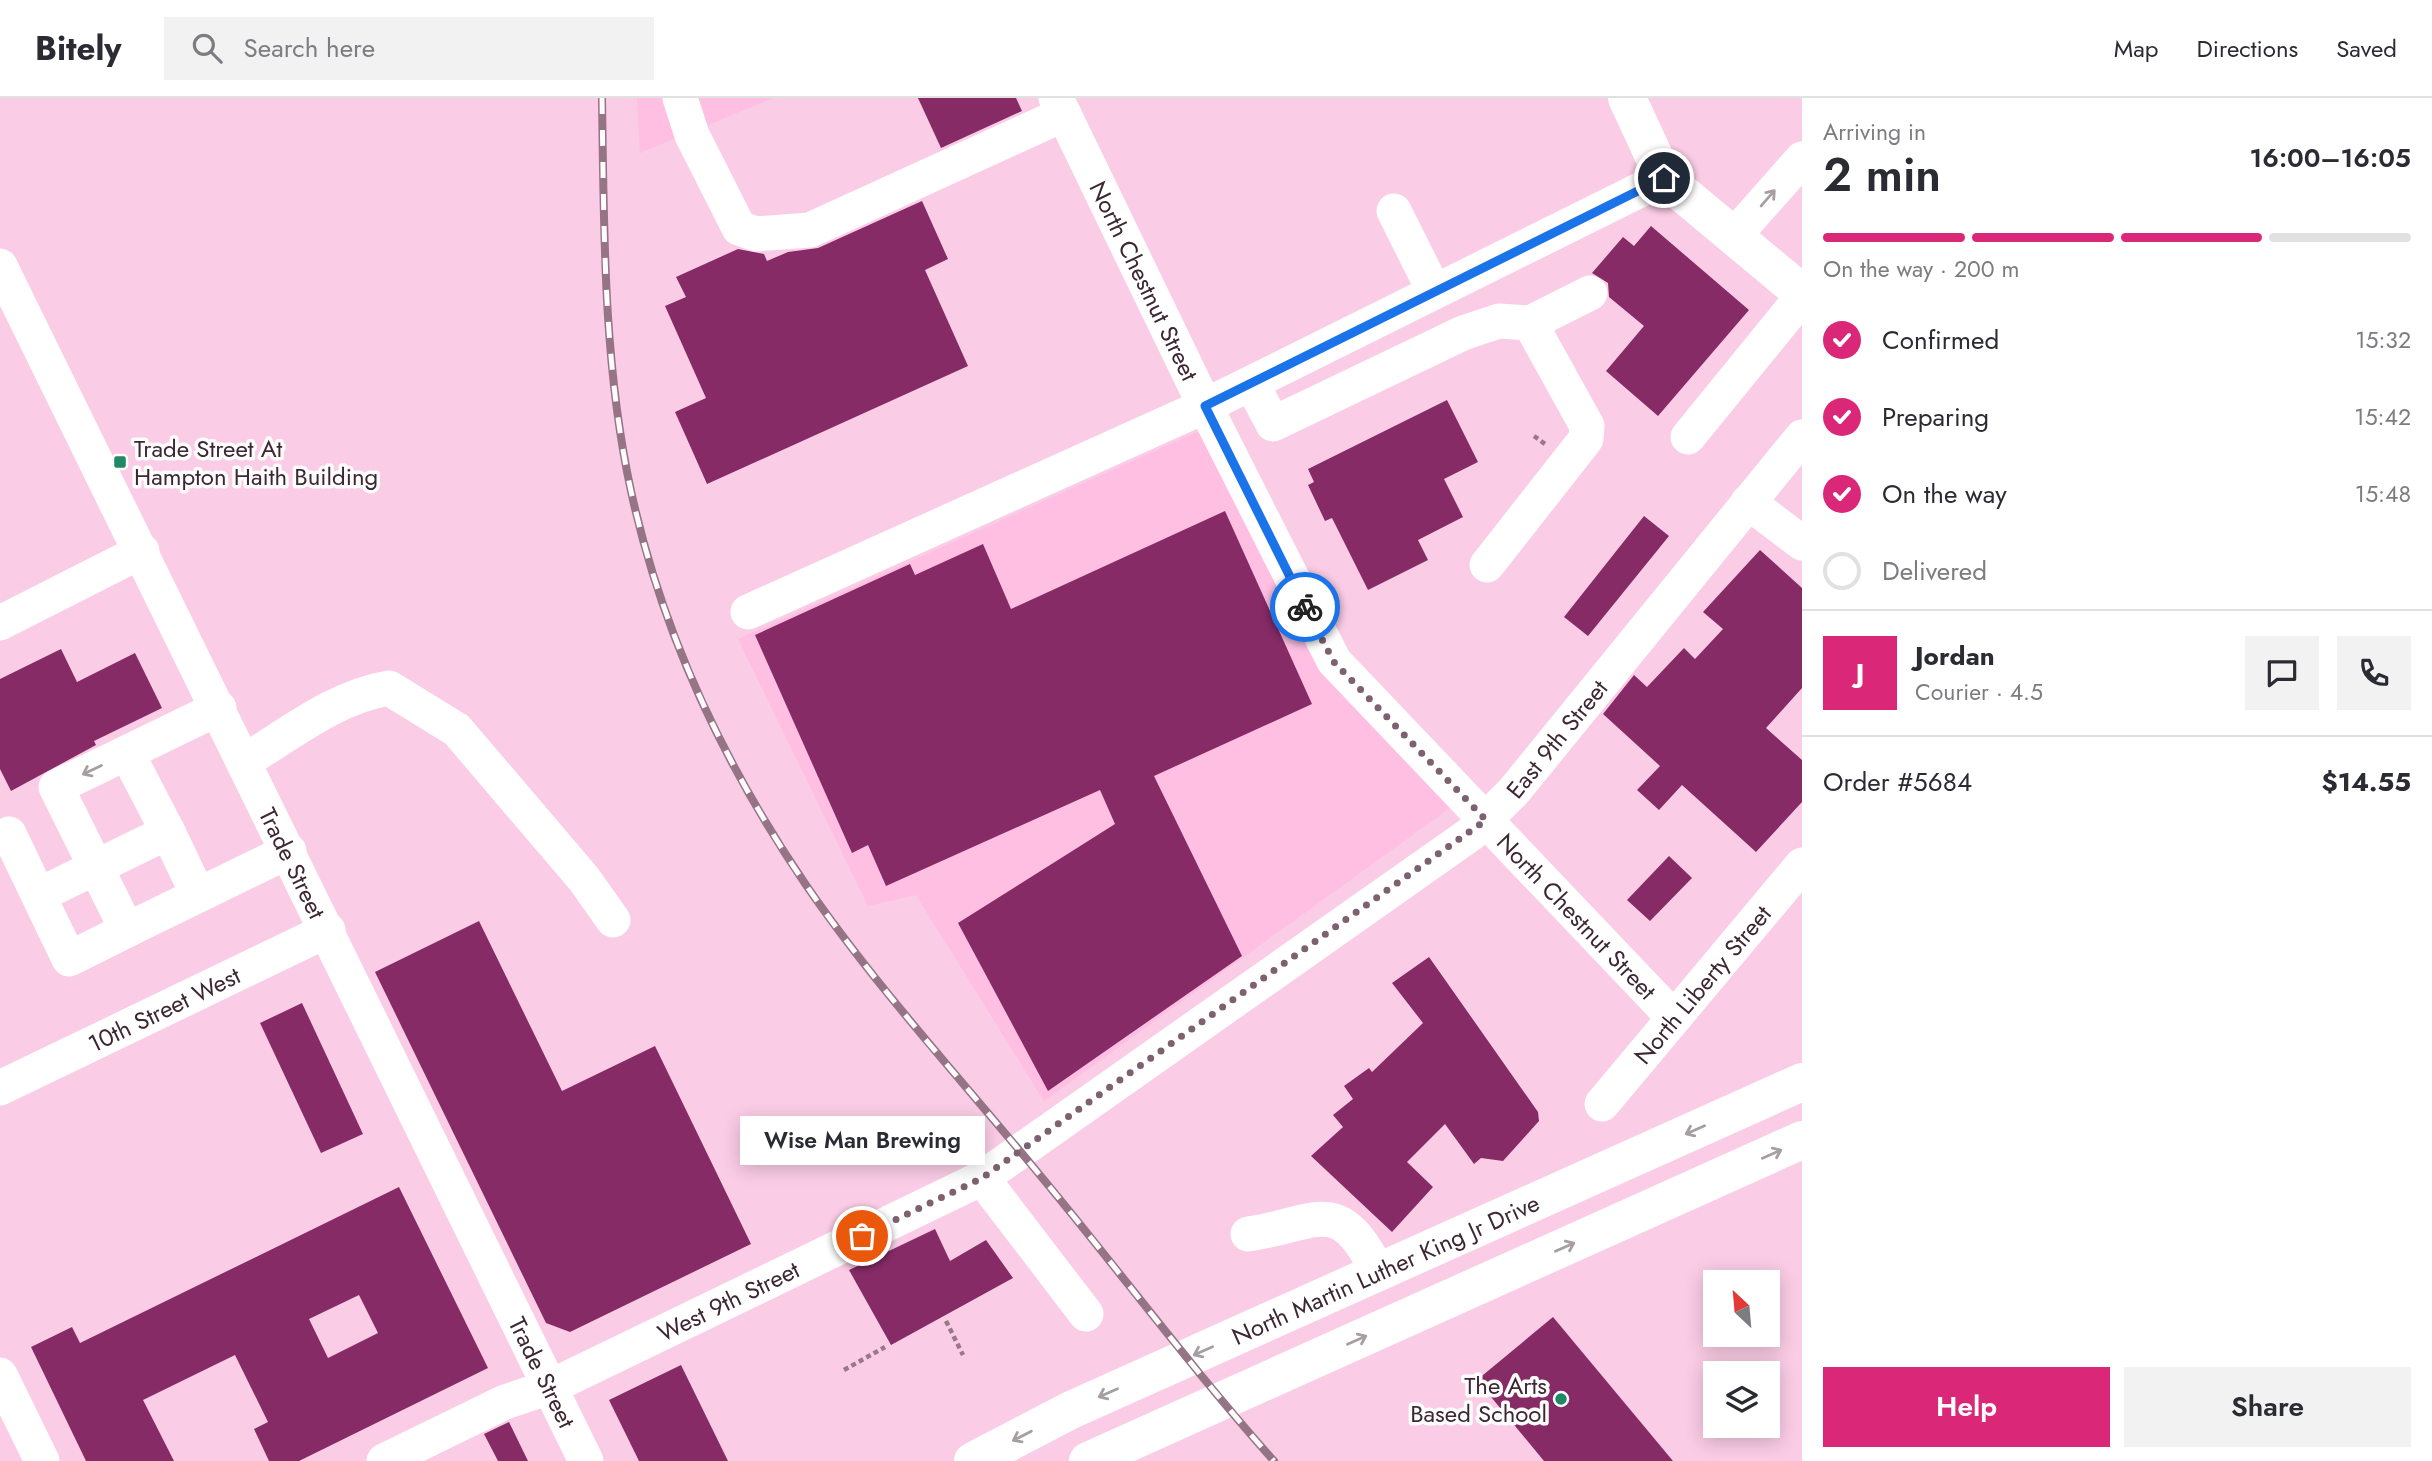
<!DOCTYPE html>
<html lang="en">
<head>
<meta charset="utf-8">
<style>
  :root { --surface:#fff; --page:#f2f2f3; --text:#2b2b33; --muted:#7c7c81; --line:#e1e1e2; --accent:#db2777 }
  body { margin:0; font-family:Jost,sans-serif; background:var(--page); color:var(--text); height:100vh; display:flex; flex-direction:column; font-size:26px; white-space:nowrap }
  * { box-sizing:border-box; margin:0 }
  p { font-size:23px; color:var(--muted) }
  .icon { flex:none; width:38px; height:38px; fill:none; stroke:currentColor; stroke-width:2; stroke-linecap:round; stroke-linejoin:round }
  .map { position:relative; flex:1; overflow:hidden }
  .side { display:flex; flex-direction:column; background:var(--surface); width:630px }
  .side>* { flex:none }
  .needle { width:46px; rotate:334deg }
  .tools { position:absolute; left:1703px; top:1172px; display:grid; gap:14px }
  .tools a { display:grid; place-items:center; width:77px; height:77px; border-radius:0px; background:var(--surface); box-shadow:0 4px 18px #0003; font-size:35px }
  .pin { position:absolute; display:grid; place-items:center; width:60px; height:60px; color:#fff; margin:-30px; border:4px solid #fff; border-radius:50%; box-shadow:0 2px 7px #0007 }
  .courier { position:absolute; display:grid; place-items:center; width:70px; height:70px; margin:-35px; border:5px solid #1a73e8; border-radius:50%; background:#fff; color:#222; box-shadow:0 2px 9px #0007 }
  .bubble { position:absolute; height:49px; border-radius:0px; background:var(--surface); box-shadow:0 4px 18px #0003; font-size:23px; font-weight:600; line-height:49px; text-align:center }
  .summary em { font-style:normal; font-weight:600 }
  .summary div { display:flex; flex-direction:column-reverse }
  .summary { display:flex; align-items:center; justify-content:space-between; height:119px; padding:0 21px }
  h1 { font-size:46px; font-weight:600; line-height:52px }
  .bar { display:grid; grid-template-columns:repeat(4,1fr); gap:10px 7px; align-content:center; height:84px; padding:0 21px }
  .bar i { height:9px; border-radius:5px; background:var(--line) }
  .bar .current { background:var(--accent) }
  .bar p { grid-column:span 4 }
  .line { display:flex; align-items:center; gap:18px; padding:0 21px; border-top:2px solid var(--line) }
  .line div { flex:1 }
  .round { display:grid; place-items:center; flex:none; width:74px; height:74px; border-radius:0px; background:var(--page) }
  ol { padding:0 21px; list-style:none }
  li { display:flex; align-items:center; gap:21px; height:77px }
  li p { margin-inline-start:auto }
  li .icon { padding:7px; border-radius:50%; background:var(--accent); color:#fff; stroke-width:4 }
  li:last-child { color:var(--muted) }
  li i { width:38px; height:38px; border:4px solid var(--line); border-radius:50% }
  .button { display:flex; gap:14px; margin-top:auto; padding:14px 21px }
  .button a { flex:1; height:80px; border-radius:0px; background:var(--accent); color:#fff; font-size:28px; font-weight:600; line-height:80px; text-align:center }
  .button a+a { background:var(--page); color:var(--text) }
  header { display:flex; align-items:center; gap:42px; box-sizing:border-box; height:98px; padding:0 35px; background:var(--surface); border-bottom:2px solid var(--line) }
  header strong { font-size:33px }
  nav { display:flex; gap:38px; margin-inline-start:auto; font-size:24px }
  .search { width:490px; height:63px; background:var(--page); display:flex; align-items:center; gap:18px; box-sizing:border-box; padding:0 24px; border-radius:0px; color:var(--muted); font-size:26px }
  main { display:flex; flex:1; min-height:0 }
  .map>svg:first-child { display:block }
</style>
</head>
<body>
<header>
<strong>Bitely</strong>
<div class="search"><svg class="icon" aria-label="search" viewBox="0 0 24 24"><circle cx="10" cy="10" r="6"/><path d="M15 15l6 6"/></svg>Search here</div>
<nav><a>Map</a><a>Directions</a><a>Saved</a></nav>
</header>
<main>
<div class="map">
<svg width="1802" height="1363" viewBox="0 0 1802 1363">
  <rect width="100%" height="100%" fill="#facce5"/>
  <g fill="#febfe2">
    <polygon points="637,0 773,0 640,55"/>
    <polygon points="1199,333 1324,574 1450,710 1044,1003 916,797 868,808 738,541"/>
  </g>
  <g fill="#862b66" fill-rule="evenodd">
    <polygon points="918,0 1016,0 1022,13 941,50"/>
    <polygon points="922,103 948,161 925,172 968,268 707,386 675,314 706,300 665,208 686,199 676,179 738,151 764,156 767,163 788,154 818,150"/>
    <polygon points="1651,128 1749,212 1658,318 1606,273 1644,228 1609,199 1608,185 1592,175 1623,139 1634,148"/>
    <polygon points="1447,302 1478,364 1444,381 1463,419 1418,442 1428,462 1368,492 1332,420 1325,423 1308,387 1314,384 1308,371"/>
    <polygon points="1225,413 1312,606 1154,678 1242,858 1048,993 958,825 1115,726 1100,692 886,788 868,747 852,755 755,537 910,466 915,477 983,446 1011,511"/>
    <polygon points="1644,418 1669,438 1588,538 1564,519"/>
    <polygon points="1760,452 1802,490 1802,590 1766,630 1802,662 1802,704 1756,754 1682,687 1659,712 1637,692 1660,668 1603,616 1634,577 1647,589 1684,550 1695,561 1723,531 1703,514"/>
    <polygon points="61,551 77,584 135,555 162,610 94,643 96,647 11,693 0,671 0,581"/>
    <polygon points="1669,758 1692,780 1650,823 1627,802"/>
    <polygon points="479,823 562,993 655,948 751,1146 570,1234 546,1225 375,874"/>
    <polygon points="1429,859 1538,1014 1539,1023 1503,1063 1481,1060 1474,1066 1445,1026 1407,1064 1433,1089 1392,1134 1311,1058 1343,1029 1333,1017 1353,1001 1344,988 1369,970 1372,974 1423,925 1392,885"/>
    <polygon points="302,905 363,1036 321,1055 260,925"/>
    <path d="M399 1089 488 1270 299 1363H269L254 1331 268 1324 235 1257 143 1302 174 1363H86L31 1249 72 1229 80 1245ZM359 1197 378 1235 328 1260 309 1221Z"/>
    <polygon points="935,1131 950,1163 986,1142 1013,1180 891,1247 849,1172"/>
    <polygon points="1553,1219 1673,1363 1544,1363 1477,1282"/>
    <polygon points="681,1267 728,1363 639,1363 609,1302"/>
    <polygon points="509,1324 528,1363 498,1363 484,1336"/>
  </g>
  <g fill="none" stroke-linecap="round" stroke-linejoin="round">
    <g stroke="#99788a" stroke-width="4.5" stroke-dasharray="5 3.5" stroke-linecap="butt">
      <polyline points="1534,338 1545,346"/>
      <polyline points="946,1223 963,1257"/>
      <polyline points="844,1272 885,1249"/>
    </g>
    <g stroke="#fff" stroke-width="35">
      <polyline points="680,0 692,37 739,130 756,136 810,132 1064,16"/>
      <path id="s1" d="M1056 0 1205 308 1334 563 1674 920"/>
      <polyline points="1394,113 1434,193"/>
      <polyline points="1733,139 1802,61"/>
      <path id="s2" d="M0 168 586 1363"/>
      <polyline points="1530,225 1590,195"/>
      <polyline points="1252,286 1273,326 1463,235 1499,223 1530,225 1587,328 1586,341 1487,467"/>
      <polyline points="1688,339 1802,199"/>
      <polyline points="1748,404 1802,445"/>
      <polyline points="748,514 1205,308 1664,80"/>
      <polyline points="0,525 142,453"/>
      <polyline points="219,610 56,689 127,832 289,753"/>
      <path d="M245 663C291 635 335 599 389 590L457 632 584 781 613 822"/>
      <polyline points="168,734 198,797"/>
      <polyline points="9,736 69,861 127,832"/>
      <polyline points="39,797 168,734 127,655"/>
      <path id="s3" d="M0 990 328 832"/>
      <path id="s4" d="M1602 1006 1802 767"/>
      <polyline points="982,1080 1086,1216"/>
      <path d="M1248 1136C1318 1126 1338 1094 1378 1174"/>
      <polyline points="0,1277 42,1363"/>
      <path id="s5" d="M384 1363 505 1304 550 1289 982 1080 1472 735 1514 693 1802 339"/>
    </g>
    <g stroke="#fff" stroke-width="38">
      <polyline points="1627,0 1664,80 1802,195"/>
      <path id="s6" d="M973 1363 1071 1312 1802 984"/>
      <polyline points="1088,1363 1802,1042"/>
    </g>
    <defs>
      <path id="rail" d="M602 0C604 131 603 265 631 393 662 535 725 668 806 787 876 889 961 981 1039 1076 1118 1171 1192 1271 1274 1363"/>
    </defs>
    <use href="#rail" stroke="#957486" stroke-width="8"/>
    <use href="#rail" stroke="#fcfcfc" stroke-width="5" stroke-dasharray="16" stroke-linecap="butt"/>
  </g>
  <defs><path id="oneway-shaft" d="M-6 0H5M1.5-3L5.5 0L1.5 3" fill="none" stroke-width="1.6" stroke-linecap="round" stroke-linejoin="round" transform="scale(1.75)"/></defs>
  <g stroke="#a79ea3">
    <use href="#oneway-shaft" transform="translate(1768 100) rotate(-49)"/>
    <use href="#oneway-shaft" transform="translate(92 672) rotate(154)"/>
    <use href="#oneway-shaft" transform="translate(1695 1032) rotate(156)"/>
    <use href="#oneway-shaft" transform="translate(1772 1056) rotate(-24)"/>
    <use href="#oneway-shaft" transform="translate(1565 1149) rotate(-24)"/>
    <use href="#oneway-shaft" transform="translate(1357 1242) rotate(-24)"/>
    <use href="#oneway-shaft" transform="translate(1203 1253) rotate(156)"/>
    <use href="#oneway-shaft" transform="translate(1108 1295) rotate(156)"/>
    <use href="#oneway-shaft" transform="translate(1022 1338) rotate(153)"/>
  </g>
  <g fill="none" stroke-linecap="round" stroke-linejoin="round">
    <polyline stroke="#7e6171" stroke-width="7" stroke-dasharray="0 12.6" points="862,1138 982,1080 1486,722 1334,564 1305,509"/>
    <polyline stroke="#1a73e8" stroke-width="9" points="1305,509 1205,308 1664,80"/>
  </g>
  <g fill="#1f8864" stroke="#fcfcfc" stroke-width="2.5">
    <rect x="113" y="357" width="14" height="14" rx="3.5"/>
    <circle cx="1561" cy="1301" r="7"/>
  </g>
  <g text-anchor="middle" dominant-baseline="central" stroke-width="7" stroke-linejoin="round" paint-order="stroke">
    <g font-size="24" fill="#3c2733" stroke="#fcfcfc">
      <text stroke="none"><textPath href="#s1" startOffset="203">North Chestnut Street</textPath></text>
      <text stroke="none"><textPath href="#s5" startOffset="1388">East 9th Street</textPath></text>
      <text stroke="none"><textPath href="#s2" startOffset="665">Trade Street</textPath></text>
      <text stroke="none"><textPath href="#s1" startOffset="980">North Chestnut Street</textPath></text>
      <text stroke="none"><textPath href="#s4" startOffset="156">North Liberty Street</textPath></text>
      <text stroke="none"><textPath href="#s3" startOffset="182">10th Street West</textPath></text>
      <text stroke="none"><textPath href="#s6" startOffset="455">North Martin Luther King Jr Drive</textPath></text>
      <text stroke="none"><textPath href="#s5" startOffset="380">West 9th Street</textPath></text>
      <text stroke="none"><textPath href="#s2" startOffset="1232">Trade Street</textPath></text>
    </g>
    <g font-size="24" fill="#3c2733" stroke="#fcfcfc" text-anchor="start">
      <text x="134" y="350">Trade Street At<tspan x="134" dy="28">Hampton Haith Building</tspan></text>
      <text x="1547" y="1287" text-anchor="end">The Arts<tspan x="1547" dy="28">Based School</tspan></text>
    </g>
  </g>
</svg>
<div class="tools">
<a><svg class="needle" viewBox="-14 -14 28 28"><path d="M0-13l5 13h-10z" fill="#e53935"/><path d="M0 13l5-13h-10z" fill="#7c7c81"/></svg></a>
<a><svg class="icon" aria-label="layers" viewBox="0 0 24 24"><path d="M12 4l9 5-9 5-9-5zM3 14l9 5 9-5"/></svg></a>
</div>
<div class="pin" style="left:862px;top:1138px;background:#ea580c"><svg class="icon" aria-label="bag" viewBox="0 0 24 24"><path d="M5 8h14l-1 12H6zM9 8a3 3 0 0 1 6 0"/></svg></div>
<div class="pin" style="left:1664px;top:80px;background:#1f2937"><svg class="icon" aria-label="home" viewBox="0 0 24 24"><path d="M3 11l9-7 9 7M6 9v11h12V9"/></svg></div>
<div class="courier" style="left:1305px;top:509px"><svg class="icon" aria-label="bike" viewBox="0 0 24 24"><circle cx="6" cy="16" r="4"/><circle cx="18" cy="16" r="4"/><path d="M6 16l4-8h5l3 8M10 8l3 8H6M13 5h3"/></svg></div>
<div class="bubble" style="left:740px;top:1018px;width:245px">Wise Man Brewing</div>
</div>
<section class="side">
<div class="summary"><div><h1>2 min</h1><p>Arriving in</p></div><em>16:00–16:05</em></div>
<div class="bar"><i class="current"></i><i class="current"></i><i class="current"></i><i></i><p>On the way · 200 m</p></div>
<ol>
<li><svg class="icon" aria-label="check" viewBox="0 0 24 24"><path d="M5 12l5 5 9-10"/></svg>Confirmed<p>15:32</p></li>
<li><svg class="icon" aria-label="check" viewBox="0 0 24 24"><path d="M5 12l5 5 9-10"/></svg>Preparing<p>15:42</p></li>
<li><svg class="icon" aria-label="check" viewBox="0 0 24 24"><path d="M5 12l5 5 9-10"/></svg>On the way<p>15:48</p></li>
<li><i></i>Delivered</li>
</ol>
<div class="line" style="height:126px"><b class="round" style="background:var(--accent);color:#fff">J</b><div><b>Jordan</b><p>Courier · 4.5</p></div><a class="round"><svg class="icon" aria-label="chat" viewBox="0 0 24 24"><path d="M4 5h16v11H9l-5 4z"/></svg></a><a class="round"><svg class="icon" aria-label="phone" viewBox="0 0 24 24"><path d="M5 4h4l2 5-3 2q2 4 5 5l2-3 5 2v4C11 20 4 13 5 4z"/></svg></a></div>
<div class="line" style="height:91px"><div>Order #5684</div><b>$14.55</b></div>
<div class="button"><a>Help</a><a>Share</a></div>
</section>
</main>
</body>
</html>
